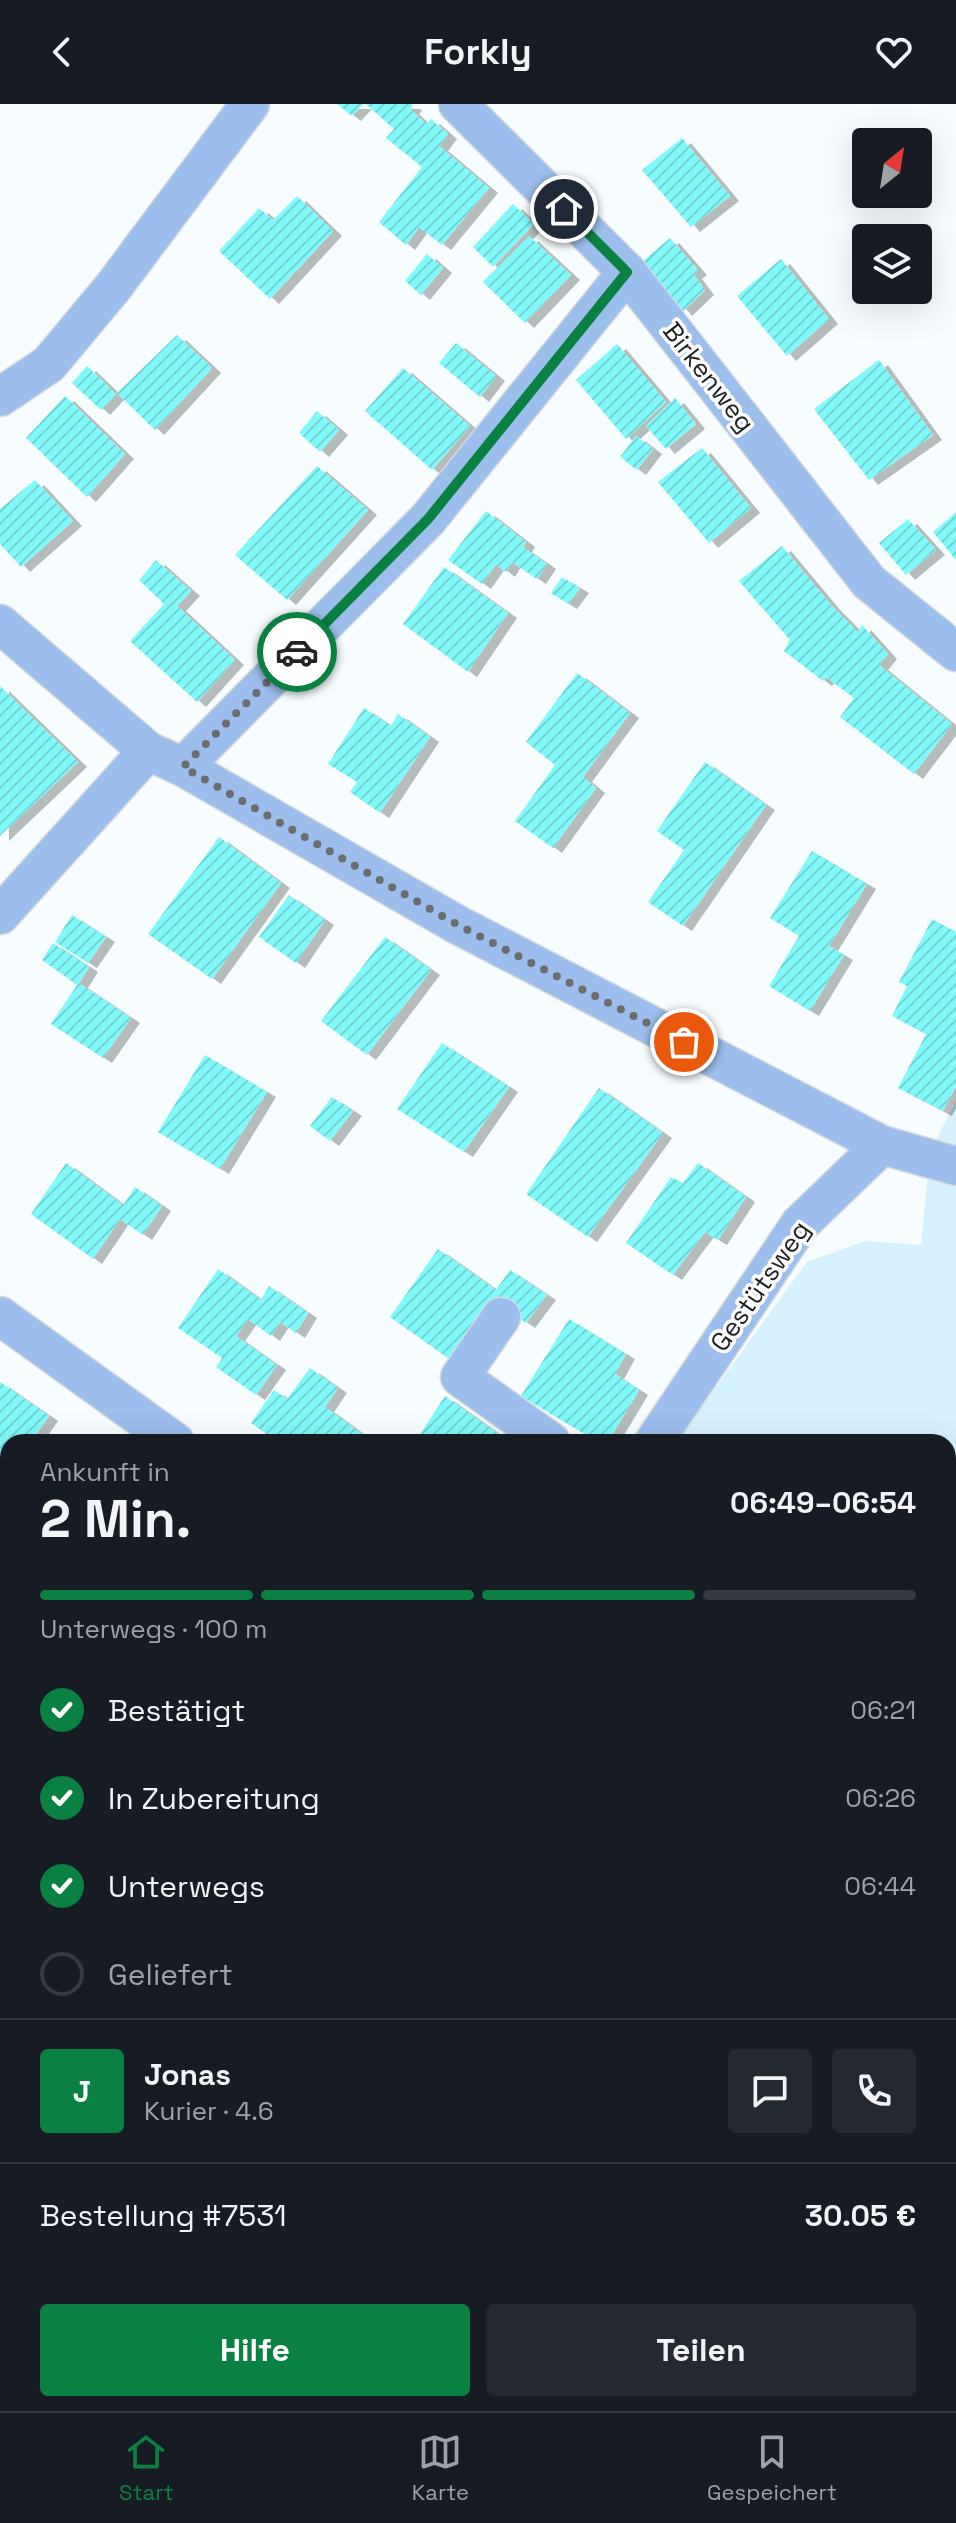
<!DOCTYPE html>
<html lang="de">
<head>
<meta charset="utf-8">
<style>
  :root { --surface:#171b24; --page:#242831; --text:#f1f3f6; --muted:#9ea1a6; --line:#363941; --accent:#0b8043 }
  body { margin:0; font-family:"Space Grotesk",sans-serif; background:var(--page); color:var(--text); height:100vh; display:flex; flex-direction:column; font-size:30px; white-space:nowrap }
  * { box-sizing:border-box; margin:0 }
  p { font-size:26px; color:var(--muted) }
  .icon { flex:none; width:44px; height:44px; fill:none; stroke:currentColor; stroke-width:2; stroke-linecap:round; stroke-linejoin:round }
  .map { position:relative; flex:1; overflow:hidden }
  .sheet { position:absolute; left:0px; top:1330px; width:956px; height:978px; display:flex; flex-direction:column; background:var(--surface); border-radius:24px 24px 0 0; box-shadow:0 8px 32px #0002 }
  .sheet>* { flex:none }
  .needle { width:52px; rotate:30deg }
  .buttons { position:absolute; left:852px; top:24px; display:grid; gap:16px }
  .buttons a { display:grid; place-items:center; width:80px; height:80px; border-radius:8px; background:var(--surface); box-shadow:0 8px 32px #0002; font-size:40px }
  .pin { position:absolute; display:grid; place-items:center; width:68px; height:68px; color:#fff; margin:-34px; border:4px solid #fff; border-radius:50%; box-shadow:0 2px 8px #0007 }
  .courier { position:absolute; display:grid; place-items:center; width:80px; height:80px; margin:-40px; border:6px solid #0b8043; border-radius:50%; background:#fff; color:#222; box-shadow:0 2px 10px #0007 }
  .headline em { font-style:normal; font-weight:700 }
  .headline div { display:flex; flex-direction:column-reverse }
  .headline { display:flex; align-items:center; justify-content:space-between; height:136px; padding:0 40px }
  h1 { font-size:52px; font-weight:700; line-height:60px }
  .bar { display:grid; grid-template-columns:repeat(4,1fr); gap:12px 8px; align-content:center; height:96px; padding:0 40px }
  .bar i { height:10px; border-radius:6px; background:var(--line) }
  .bar .selected { background:var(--accent) }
  .bar p { grid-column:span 4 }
  .line { display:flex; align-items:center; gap:20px; padding:0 40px; border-top:2px solid var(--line) }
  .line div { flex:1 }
  .round { display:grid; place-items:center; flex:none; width:84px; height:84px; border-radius:8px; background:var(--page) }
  ol { padding:0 40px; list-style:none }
  li { display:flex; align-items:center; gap:24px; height:88px }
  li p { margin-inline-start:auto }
  li .icon { padding:8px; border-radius:50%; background:var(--accent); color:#fff; stroke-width:4 }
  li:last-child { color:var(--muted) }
  li i { width:44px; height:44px; border:4px solid var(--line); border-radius:50% }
  .action { display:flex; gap:16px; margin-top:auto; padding:16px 40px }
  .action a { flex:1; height:92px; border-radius:8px; background:var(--accent); color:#fff; font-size:32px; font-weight:700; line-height:92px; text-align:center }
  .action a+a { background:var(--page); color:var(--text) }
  header { display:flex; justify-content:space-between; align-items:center; height:104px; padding:0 40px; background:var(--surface); font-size:36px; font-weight:700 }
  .menu { display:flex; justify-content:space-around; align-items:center; height:112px; border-top:2px solid var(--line); background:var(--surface); font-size:22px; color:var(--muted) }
  .menu a { display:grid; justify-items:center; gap:4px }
  .menu .selected { color:var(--accent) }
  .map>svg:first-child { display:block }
</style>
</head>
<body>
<header><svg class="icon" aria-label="back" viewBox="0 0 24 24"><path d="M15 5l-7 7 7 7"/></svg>Forkly<svg class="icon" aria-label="heart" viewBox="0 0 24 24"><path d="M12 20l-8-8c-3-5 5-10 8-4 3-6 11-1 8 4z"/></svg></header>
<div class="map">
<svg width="956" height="2307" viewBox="0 0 956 2307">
  <defs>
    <pattern id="building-hatch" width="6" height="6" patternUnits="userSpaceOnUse" patternTransform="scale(2)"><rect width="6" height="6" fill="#81f9fb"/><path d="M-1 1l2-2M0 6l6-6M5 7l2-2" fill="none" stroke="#6fd5d7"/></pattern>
    <filter id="shadow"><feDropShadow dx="9" dy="5" stdDeviation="0" flood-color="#0004"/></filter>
  </defs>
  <rect width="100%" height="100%" fill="#f7fdff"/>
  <g fill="#d4f1fd">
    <polygon points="956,996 956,2307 103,2307 86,2300 948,2300 948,1338 676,1338 807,1158 865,1137 921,1141 930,1049"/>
    <polygon points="8,2098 8,2268 0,2265 0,2107"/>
  </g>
  <g fill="url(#building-hatch)" filter="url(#shadow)">
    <polygon points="337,0 363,0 352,12"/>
    <polygon points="366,0 411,0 413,2 410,5 426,20 431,15 448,30 439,42 489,84 442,141 419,123 406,141 379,118 422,63 386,34 394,25"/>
    <polygon points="682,34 730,92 691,123 642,66"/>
    <polygon points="297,92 333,127 270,195 219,147 259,104 273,116"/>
    <polygon points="513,100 534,120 493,163 473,143"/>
    <polygon points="529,132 571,171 525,219 483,178"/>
    <polygon points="670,134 698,166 693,170 705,186 683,207 642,158"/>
    <polygon points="427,150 443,164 421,191 405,177"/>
    <polygon points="781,155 829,215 787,252 737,192"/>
    <polygon points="177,231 212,264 155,326 117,289"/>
    <polygon points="456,239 496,272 480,293 439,259"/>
    <polygon points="617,240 666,298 626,335 576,276"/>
    <polygon points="879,256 933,331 869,376 814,305"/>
    <polygon points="87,262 116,290 101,306 72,279"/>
    <polygon points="403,264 470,322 432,366 365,307"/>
    <polygon points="65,292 125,350 87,393 26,334"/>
    <polygon points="675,294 696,320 666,345 646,322"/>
    <polygon points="317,307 339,326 320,348 299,329"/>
    <polygon points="636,332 653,345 637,366 620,353"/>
    <polygon points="702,344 751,404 709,439 658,378"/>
    <polygon points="317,362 368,406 287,496 235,451"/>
    <polygon points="35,376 73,417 21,463 0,440 0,405"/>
    <polygon points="486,407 526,438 523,443 547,460 537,475 512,458 506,468 496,460 482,480 448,456"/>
    <polygon points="956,408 956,456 933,428"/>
    <polygon points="908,415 936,446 906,471 879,439"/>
    <polygon points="782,442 832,502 858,528 862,521 888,550 879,561 952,620 914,670 840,613 854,594 826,573 823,577 784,547 790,536 739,477"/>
    <polygon points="156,456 191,487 177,502 235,556 197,598 130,537 164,500 139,476"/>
    <polygon points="444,463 508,509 468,568 403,520"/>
    <polygon points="562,473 580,484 568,500 551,489"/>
    <polygon points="577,569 630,609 583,673 596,684 553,744 515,717 555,661 526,638"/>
    <polygon points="0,582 78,658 0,732"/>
    <polygon points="364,604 391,622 398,610 430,633 380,709 350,688 357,678 328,660"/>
    <polygon points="705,658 766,701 683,822 648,798 684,746 657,727"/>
    <polygon points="219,733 281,779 212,875 148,830"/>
    <polygon points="812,747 867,780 829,842 844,851 810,907 769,882 799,832 770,814"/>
    <polygon points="289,791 325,816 296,859 259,833"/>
    <polygon points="72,811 106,833 88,859 55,838"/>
    <polygon points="932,815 956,828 956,982 943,1007 898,984 926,930 892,912 907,882 899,878"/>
    <polygon points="385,833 431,866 367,951 321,917"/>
    <polygon points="53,839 89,863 79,879 131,914 103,954 51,920 77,881 42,856"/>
    <polygon points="442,939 509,983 464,1048 397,1005"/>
    <polygon points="205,951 267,988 220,1065 158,1028"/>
    <polygon points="599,984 663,1029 588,1133 526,1090"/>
    <polygon points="332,993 353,1007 330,1037 310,1022"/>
    <polygon points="66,1059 123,1101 135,1083 162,1102 143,1131 120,1115 93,1155 31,1110"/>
    <polygon points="698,1059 746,1093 718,1136 705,1128 673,1171 626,1139 671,1073 683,1079"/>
    <polygon points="438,1145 496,1186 510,1166 547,1191 526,1219 495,1197 452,1257 390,1213"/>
    <polygon points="218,1165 261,1196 269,1182 308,1209 296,1229 280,1218 271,1232 248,1215 236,1232 277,1261 256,1291 216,1263 222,1254 178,1224"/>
    <polygon points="569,1215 626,1250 615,1270 639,1286 608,1338 598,1338 521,1292"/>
    <polygon points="310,1264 338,1284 325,1303 373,1338 278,1338 251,1319 274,1286 287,1295"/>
    <polygon points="0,1278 49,1312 31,1338 8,1338 8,1362 0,1357"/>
    <polygon points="445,1292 504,1334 501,1338 415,1338"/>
    <polygon points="0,1392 8,1398 8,1443 0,1455"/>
    <polygon points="8,1896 8,1967 0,1960 0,1906"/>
    <polygon points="0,1989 8,1996 8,2017 0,2010"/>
  </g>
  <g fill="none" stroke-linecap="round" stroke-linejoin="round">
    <defs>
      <g id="minor">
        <polyline points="458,0 627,168 869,478 956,548"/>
        <polyline points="0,293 49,260 114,182 250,0"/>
        <polyline points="0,520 148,647 183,663 458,821 882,1041 956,1062"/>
        <polyline points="183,663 428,415 627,168"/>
        <polyline points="0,811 148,647"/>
        <polyline points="0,1212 175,1338"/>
        <polyline points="501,1213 460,1273 551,1338"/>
        <polyline points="654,1338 800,1120 882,1041"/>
        <polyline points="0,1517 8,1505"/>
        <polyline points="0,2080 8,2072"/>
      </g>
    </defs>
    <use href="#minor" stroke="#d4dadc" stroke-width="41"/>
    <g stroke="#989c9e" stroke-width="5" stroke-dasharray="6 4" stroke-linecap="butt">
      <polyline points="948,2197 956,2190"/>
      <polyline points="804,2307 813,2300"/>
    </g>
    <use href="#minor" stroke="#9bbeec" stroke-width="38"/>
  </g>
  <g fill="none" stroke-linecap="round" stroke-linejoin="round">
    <polyline stroke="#6a6e6f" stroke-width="8" stroke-dasharray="0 14.4" points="297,548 183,663 458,821 684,938"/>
    <polyline stroke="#0b8043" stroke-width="10" points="297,548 428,415 627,168 564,105"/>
  </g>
  <g text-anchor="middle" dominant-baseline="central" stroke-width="7" stroke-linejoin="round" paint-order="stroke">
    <g font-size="26" fill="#1e2122" stroke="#fff">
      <text transform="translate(709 273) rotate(52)">Birkenweg</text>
      <text transform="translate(760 1182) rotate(-55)">Gestütsweg</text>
    </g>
  </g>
</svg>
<div class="buttons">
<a><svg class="needle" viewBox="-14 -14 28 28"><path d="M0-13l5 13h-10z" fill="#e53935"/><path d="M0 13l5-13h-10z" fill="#9ea1a6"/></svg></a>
<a><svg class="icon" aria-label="layers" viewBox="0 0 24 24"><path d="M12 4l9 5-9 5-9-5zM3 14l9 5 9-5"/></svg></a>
</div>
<div class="pin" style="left:684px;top:938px;background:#ea580c"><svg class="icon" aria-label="bag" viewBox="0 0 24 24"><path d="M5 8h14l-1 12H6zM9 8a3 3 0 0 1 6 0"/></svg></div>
<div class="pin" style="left:564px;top:105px;background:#1f2937"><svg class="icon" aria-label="home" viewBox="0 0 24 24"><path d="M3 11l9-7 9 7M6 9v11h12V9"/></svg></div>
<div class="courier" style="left:297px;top:548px"><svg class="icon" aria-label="car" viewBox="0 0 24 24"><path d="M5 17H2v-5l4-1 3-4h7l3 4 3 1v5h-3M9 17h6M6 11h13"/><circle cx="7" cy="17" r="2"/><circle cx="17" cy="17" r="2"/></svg></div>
<section class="sheet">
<div class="headline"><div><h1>2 Min.</h1><p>Ankunft in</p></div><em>06:49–06:54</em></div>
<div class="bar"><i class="selected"></i><i class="selected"></i><i class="selected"></i><i></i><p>Unterwegs · 100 m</p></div>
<ol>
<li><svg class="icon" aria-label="check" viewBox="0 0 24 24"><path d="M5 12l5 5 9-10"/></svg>Bestätigt<p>06:21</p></li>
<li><svg class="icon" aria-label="check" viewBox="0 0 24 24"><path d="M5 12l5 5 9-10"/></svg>In Zubereitung<p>06:26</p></li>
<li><svg class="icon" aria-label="check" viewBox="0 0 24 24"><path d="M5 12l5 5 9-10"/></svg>Unterwegs<p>06:44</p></li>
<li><i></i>Geliefert</li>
</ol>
<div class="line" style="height:144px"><b class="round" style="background:var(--accent);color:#fff">J</b><div><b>Jonas</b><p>Kurier · 4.6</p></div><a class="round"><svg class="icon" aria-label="chat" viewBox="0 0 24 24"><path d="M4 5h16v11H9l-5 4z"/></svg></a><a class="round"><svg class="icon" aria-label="phone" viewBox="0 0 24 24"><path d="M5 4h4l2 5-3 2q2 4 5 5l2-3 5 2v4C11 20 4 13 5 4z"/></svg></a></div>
<div class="line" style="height:104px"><div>Bestellung #7531</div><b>30.05 €</b></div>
<div class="action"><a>Hilfe</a><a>Teilen</a></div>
</section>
</div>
<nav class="menu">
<a class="selected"><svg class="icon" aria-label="home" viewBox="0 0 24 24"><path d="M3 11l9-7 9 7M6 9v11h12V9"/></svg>Start</a>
<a><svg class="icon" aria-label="map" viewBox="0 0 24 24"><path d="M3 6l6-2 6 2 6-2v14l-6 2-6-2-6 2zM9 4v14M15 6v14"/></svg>Karte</a>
<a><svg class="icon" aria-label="saved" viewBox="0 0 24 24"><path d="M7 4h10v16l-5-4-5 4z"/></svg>Gespeichert</a>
</nav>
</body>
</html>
